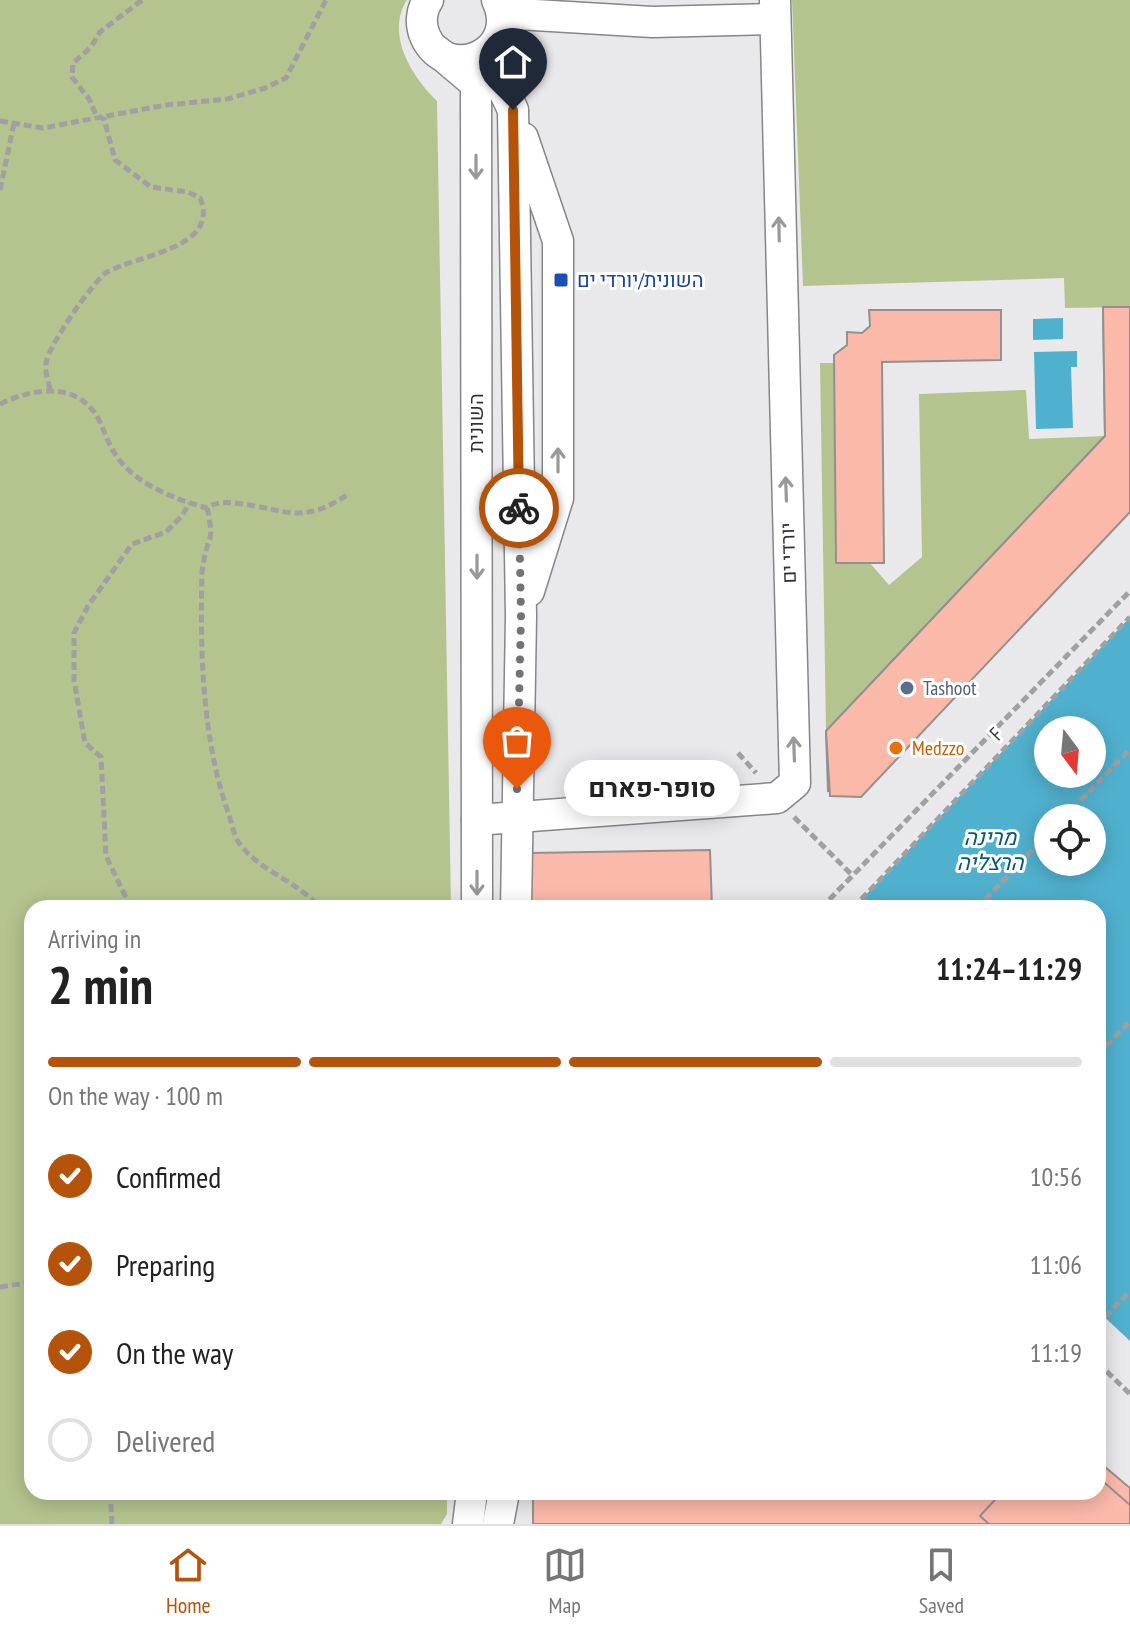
<!DOCTYPE html>
<html lang="en">
<head>
<meta charset="utf-8">
<style>
  :root { --surface:#fff; --page:#f2f2f2; --text:#222; --muted:#767676; --line:#e0e0e0; --accent:#b45309 }
  body { margin:0; font-family:"PT Sans Narrow",Heebo,sans-serif; background:var(--page); color:var(--text); height:100vh; display:flex; flex-direction:column; font-size:30px; white-space:nowrap }
  * { box-sizing:border-box; margin:0 }
  p { font-size:26px; color:var(--muted) }
  .icon { flex:none; width:44px; height:44px; fill:none; stroke:currentColor; stroke-width:2; stroke-linecap:round; stroke-linejoin:round }
  .map { position:relative; flex:1; overflow:hidden }
  .side { position:absolute; left:24px; top:900px; width:1082px; height:600px; display:flex; flex-direction:column; background:var(--surface); border-radius:24px; box-shadow:0 4px 20px #0003 }
  .side>* { flex:none }
  .needle { width:52px; rotate:164deg }
  .controls { position:absolute; left:1034px; top:716px; display:grid; gap:16px }
  .controls a { display:grid; place-items:center; width:72px; height:72px; border-radius:50%; background:var(--surface); box-shadow:0 4px 20px #0003; font-size:40px }
  .pin { position:absolute; display:grid; place-items:center; width:68px; height:68px; color:#fff; margin:-82px -34px; border-radius:50% 50% 50% 0; rotate:-45deg; box-shadow:0 0 8px #0007 }
  .pin .icon { rotate:45deg }
  .courier { position:absolute; display:grid; place-items:center; width:80px; height:80px; margin:-40px; border:6px solid #b45309; border-radius:50%; background:#fff; color:#222; box-shadow:0 2px 10px #0007 }
  .bubble { position:absolute; height:56px; border-radius:28px; background:var(--surface); box-shadow:0 4px 20px #0003; font-size:26px; font-weight:700; line-height:56px; text-align:center }
  .summary em { font-style:normal; font-weight:700 }
  .summary div { display:flex; flex-direction:column-reverse }
  .summary { display:flex; align-items:center; justify-content:space-between; height:136px; padding:0 24px }
  h1 { font-size:52px; font-weight:700; line-height:60px }
  .bar { display:grid; grid-template-columns:repeat(4,1fr); gap:12px 8px; align-content:center; height:96px; padding:0 24px }
  .bar i { height:10px; border-radius:6px; background:var(--line) }
  .bar .current { background:var(--accent) }
  .bar p { grid-column:span 4 }
  ol { padding:0 24px; list-style:none }
  li { display:flex; align-items:center; gap:24px; height:88px }
  li p { margin-inline-start:auto }
  li .icon { padding:8px; border-radius:50%; background:var(--accent); color:#fff; stroke-width:4 }
  li:last-child { color:var(--muted) }
  li i { width:44px; height:44px; border:4px solid var(--line); border-radius:50% }
  .menu { display:flex; justify-content:space-around; align-items:center; height:112px; border-top:2px solid var(--line); background:var(--surface); font-size:22px; color:var(--muted) }
  .menu a { display:grid; justify-items:center; gap:4px }
  .menu .current { color:var(--accent) }
  .map>svg:first-child { display:block }
</style>
</head>
<body>
<div class="map">
<svg width="1130" height="1524" viewBox="0 0 1130 1524">
  <rect width="100%" height="100%" fill="#e9e9ec"/>
  <g fill="#b4c48e">
    <path d="M0 0H407C385 34 412 77 437 101L451 908H32V1492H447V1514L441 1524H0Z"/>
    <polygon points="792,0 1130,0 1130,307 1065,308 1064,278 803,286"/>
    <polygon points="820,363 834,363 836,562 869,562 889,585 922,557 919,394 1026,390 1029,439 1105,436 826,731"/>
  </g>
  <g fill="#50b1ce" fill-rule="evenodd">
    <polygon points="1063,318 1063,339 1033,340 1033,319"/>
    <polygon points="1077,351 1077,367 1071,367 1073,428 1036,429 1034,352"/>
    <path d="M1130 617V1341L1098 1311V908H853ZM1048 730H1092V774H1048ZM1048 818H1092V862H1048Z"/>
  </g>
  <polygon fill="#e9e9ec" points="1130,613 1130,617 853,908 849,908"/>
  <g fill="#fbb9a9" stroke="#93908f" stroke-width="2">
    <polygon points="1103,307 1130,307 1130,483 835,790 828,791 826,731 1105,436"/>
    <polygon points="1103,307 1130,307 1130,512 861,797 830,796 826,731 1105,436"/>
    <polygon points="869,310 1001,310 1001,360 882,362 884,563 836,563 834,355 847,345 847,332 862,333 870,326"/>
    <polygon points="710,850 712,908 530,908 530,853"/>
    <polygon points="1098,1461 1130,1488 1130,1524 533,1524 533,1492 1098,1492"/>
    <polygon points="1098,1477 1130,1505 1130,1524 989,1524 980,1516 1002,1492 1098,1492"/>
  </g>
  <g fill="none" stroke-linecap="round" stroke-linejoin="round">
    <defs>
      <g id="minor">
        <path d="M428 0C421 11 420 24 425 36 447 85 522 53 497 0"/>
        <polyline points="502,13 652,22 775,19"/>
        <polyline points="437,51 476,84 477,908"/>
        <polyline points="486,53 513,110 521,616 516,908"/>
        <polyline points="523,138 558,241 558,498 529,591"/>
        <polyline points="477,820 777,798 795,783 775,0"/>
        <polyline points="468,1524 472,1492"/>
        <polyline points="498,1524 504,1492"/>
      </g>
    </defs>
    <use href="#minor" stroke="#858688" stroke-width="33"/>
    <g stroke="#a0a0a3" stroke-width="5" stroke-dasharray="8 4" stroke-linecap="butt">
      <polyline points="0,121 43,128 166,105 228,99 265,88 286,78 326,0"/>
      <polyline points="0,190 14,123"/>
      <path d="M50 389C48 381 45 372 46 364 46 349 94 280 107 272 138 255 221 248 200 198L188 192 151 187 115 160 104 119 96 115 89 99 72 77 73 63 91 47 100 32 142 0"/>
      <path d="M0 404C33 388 77 381 98 418 106 434 109 448 121 462 141 486 177 500 207 508 225 493 276 514 300 513 319 512 331 505 347 495"/>
      <path d="M207 508C209 517 212 529 210 538 206 550 203 560 202 573 200 653 202 739 229 815 232 824 234 836 239 843 260 872 298 881 320 908"/>
      <polyline points="738,753 756,773"/>
      <polyline points="794,817 853,876"/>
      <polyline points="1064,818 1130,749"/>
      <polyline points="131,908 106,856 101,757 85,743 74,680 74,633 88,606 132,544 166,532 182,516 189,503"/>
      <polyline points="821,908 1130,591"/>
      <polyline points="853,908 1130,617"/>
      <polyline points="977,908 1048,834"/>
      <polyline points="1098,1055 1130,1021"/>
      <polyline points="0,1287 32,1282"/>
      <polyline points="1105,1317 1130,1291"/>
      <polyline points="1098,1363 1130,1394"/>
      <polyline points="110,1492 112,1524"/>
    </g>
    <use href="#minor" stroke="#fff" stroke-width="30"/>
  </g>
  <defs><path id="oneway-shaft" d="M-6 0H5M1.5-3L5.5 0L1.5 3" fill="none" stroke-width="1.6" stroke-linecap="round" stroke-linejoin="round" transform="scale(2)"/></defs>
  <g stroke="#99999a">
    <use href="#oneway-shaft" transform="translate(476 167) rotate(90)"/>
    <use href="#oneway-shaft" transform="translate(779 229) rotate(-91)"/>
    <use href="#oneway-shaft" transform="translate(558 460) rotate(-90)"/>
    <use href="#oneway-shaft" transform="translate(786 489) rotate(-92)"/>
    <use href="#oneway-shaft" transform="translate(477 567) rotate(90)"/>
    <use href="#oneway-shaft" transform="translate(794 749) rotate(-92)"/>
    <use href="#oneway-shaft" transform="translate(477 883) rotate(90)"/>
  </g>
  <g fill="none" stroke-linecap="round" stroke-linejoin="round">
    <polyline stroke="#737374" stroke-width="8" stroke-dasharray="0 14.4" points="517,789 521,616 519,508"/>
    <polyline stroke="#b45309" stroke-width="10" points="513,110 519,508"/>
  </g>
  <rect fill="#1a4fb4" stroke="#fff" stroke-width="3" x="553" y="272" width="16" height="16" rx="4"/>
  <circle fill="#5c6f8a" stroke="#fff" stroke-width="3" cx="907" cy="688" r="8"/>
  <circle fill="#e8710a" stroke="#fff" stroke-width="3" cx="896" cy="748" r="8"/>
  <g text-anchor="middle" dominant-baseline="central" stroke-width="6" stroke-linejoin="round" paint-order="stroke">
    <g font-size="20" fill="#164399" stroke="#fff" text-anchor="start">
      <text x="577" y="280">השונית/יורדי ים</text>
    </g>
    <g font-size="20" fill="#333334" stroke="#fff">
      <text transform="translate(476 423) rotate(-90)">השונית</text>
      <text transform="translate(788 553) rotate(-92)">יורדי ים</text>
      <text transform="translate(996 734) rotate(-46)">F</text>
    </g>
    <g font-size="20" fill="#4e5e75" stroke="#fff" text-anchor="start">
      <text x="923" y="688">Tashoot</text>
    </g>
    <g font-size="20" fill="#c56008" stroke="#fff" text-anchor="start">
      <text x="912" y="748">Medzzo</text>
    </g>
    <g font-size="22" font-style="italic" fill="#045a6e" stroke="#fff">
      <text x="990" y="837">מרינה<tspan x="990" dy="25">הרצליה</tspan></text>
    </g>
  </g>
</svg>
<div class="controls">
<a><svg class="needle" viewBox="-14 -14 28 28"><path d="M0-13l5 13h-10z" fill="#e53935"/><path d="M0 13l5-13h-10z" fill="#767676"/></svg></a>
<a><svg class="icon" aria-label="locate" viewBox="0 0 24 24"><circle cx="12" cy="12" r="6"/><path d="M12 2v4M12 18v4M2 12h4M18 12h4"/></svg></a>
</div>
<div class="pin" style="left:517px;top:789px;background:#ea580c"><svg class="icon" aria-label="bag" viewBox="0 0 24 24"><path d="M5 8h14l-1 12H6zM9 8a3 3 0 0 1 6 0"/></svg></div>
<div class="pin" style="left:513px;top:110px;background:#1f2937"><svg class="icon" aria-label="home" viewBox="0 0 24 24"><path d="M3 11l9-7 9 7M6 9v11h12V9"/></svg></div>
<div class="courier" style="left:519px;top:508px"><svg class="icon" aria-label="bike" viewBox="0 0 24 24"><circle cx="6" cy="16" r="4"/><circle cx="18" cy="16" r="4"/><path d="M6 16l4-8h5l3 8M10 8l3 8H6M13 5h3"/></svg></div>
<div class="bubble" style="left:564px;top:760px;width:176px">סופר-פארם</div>
<section class="side">
<div class="summary"><div><h1>2 min</h1><p>Arriving in</p></div><em>11:24–11:29</em></div>
<div class="bar"><i class="current"></i><i class="current"></i><i class="current"></i><i></i><p>On the way · 100 m</p></div>
<ol>
<li><svg class="icon" aria-label="check" viewBox="0 0 24 24"><path d="M5 12l5 5 9-10"/></svg>Confirmed<p>10:56</p></li>
<li><svg class="icon" aria-label="check" viewBox="0 0 24 24"><path d="M5 12l5 5 9-10"/></svg>Preparing<p>11:06</p></li>
<li><svg class="icon" aria-label="check" viewBox="0 0 24 24"><path d="M5 12l5 5 9-10"/></svg>On the way<p>11:19</p></li>
<li><i></i>Delivered</li>
</ol>
</section>
</div>
<nav class="menu">
<a class="current"><svg class="icon" aria-label="home" viewBox="0 0 24 24"><path d="M3 11l9-7 9 7M6 9v11h12V9"/></svg>Home</a>
<a><svg class="icon" aria-label="map" viewBox="0 0 24 24"><path d="M3 6l6-2 6 2 6-2v14l-6 2-6-2-6 2zM9 4v14M15 6v14"/></svg>Map</a>
<a><svg class="icon" aria-label="saved" viewBox="0 0 24 24"><path d="M7 4h10v16l-5-4-5 4z"/></svg>Saved</a>
</nav>
</body>
</html>
